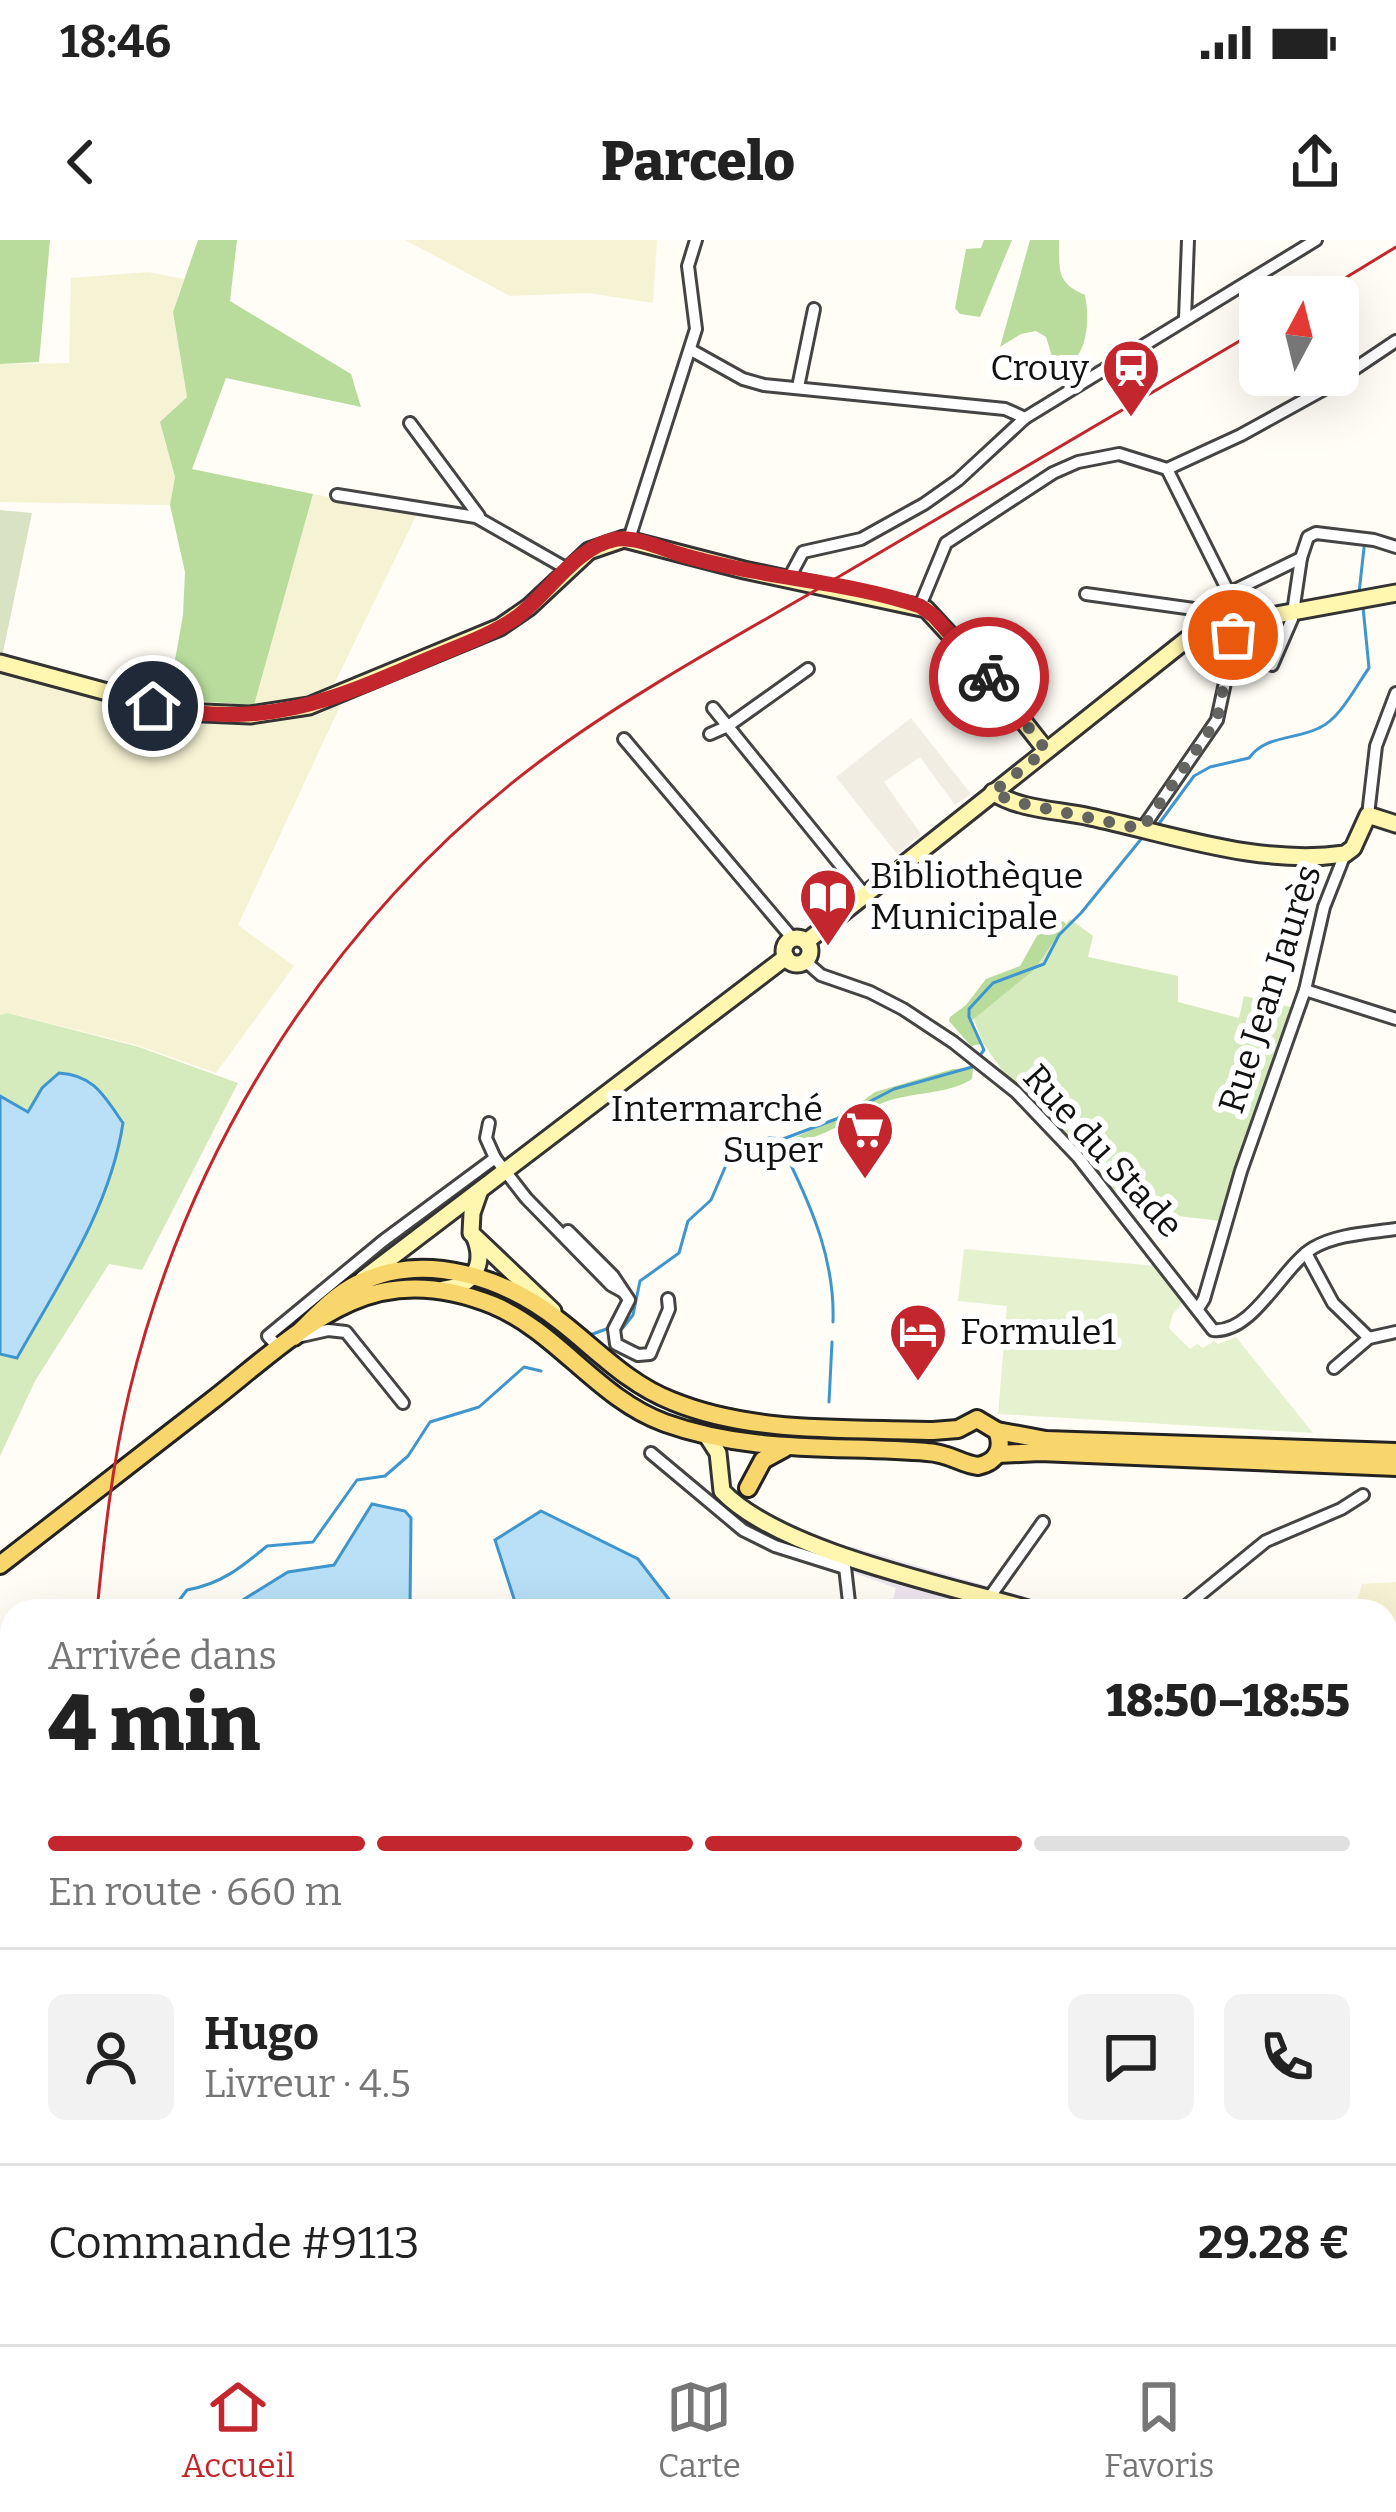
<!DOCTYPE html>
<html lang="fr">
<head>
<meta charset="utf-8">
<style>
  :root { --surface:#fff; --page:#f2f2f2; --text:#222; --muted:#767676; --line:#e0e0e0; --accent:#c4262e }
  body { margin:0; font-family:Bitter,serif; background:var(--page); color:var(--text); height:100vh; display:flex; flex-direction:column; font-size:45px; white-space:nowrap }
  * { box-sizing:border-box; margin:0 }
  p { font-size:39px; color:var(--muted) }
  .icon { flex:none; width:66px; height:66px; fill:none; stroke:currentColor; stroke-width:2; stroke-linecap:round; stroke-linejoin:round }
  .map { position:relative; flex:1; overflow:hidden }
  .panel { position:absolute; left:0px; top:1359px; width:1398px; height:747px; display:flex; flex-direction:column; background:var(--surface); border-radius:36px 36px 0 0; box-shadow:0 12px 48px #0002 }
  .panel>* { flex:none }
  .needle { width:78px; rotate:7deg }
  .controls { position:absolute; left:1239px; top:36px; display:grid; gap:24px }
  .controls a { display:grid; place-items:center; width:120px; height:120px; border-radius:18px; background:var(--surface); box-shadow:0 12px 48px #0002; font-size:60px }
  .pin { position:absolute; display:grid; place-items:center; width:102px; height:102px; color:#fff; margin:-51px; border:6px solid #fff; border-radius:50%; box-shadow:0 3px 12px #0007 }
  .courier { position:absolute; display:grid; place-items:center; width:120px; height:120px; margin:-60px; border:9px solid #c4262e; border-radius:50%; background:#fff; color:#222; box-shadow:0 3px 15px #0007 }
  .headline em { font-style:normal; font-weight:800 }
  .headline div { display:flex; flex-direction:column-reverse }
  .headline { display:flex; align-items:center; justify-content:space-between; height:204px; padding:0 48px }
  h1 { font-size:78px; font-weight:800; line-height:90px }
  .bar { display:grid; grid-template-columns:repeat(4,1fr); gap:18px 12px; align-content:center; height:144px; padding:0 48px }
  .bar i { height:15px; border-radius:9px; background:var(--line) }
  .bar .current { background:var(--accent) }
  .bar p { grid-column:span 4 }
  .line { display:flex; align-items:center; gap:30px; padding:0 48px; border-top:3px solid var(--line) }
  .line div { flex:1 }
  .round { display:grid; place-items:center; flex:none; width:126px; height:126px; border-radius:18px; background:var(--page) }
  .status { display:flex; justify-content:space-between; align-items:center; height:84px; padding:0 60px; background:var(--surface); direction:ltr }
  .status svg { height:33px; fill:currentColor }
  header { display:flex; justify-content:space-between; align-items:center; height:156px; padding:0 48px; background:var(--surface); font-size:54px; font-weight:800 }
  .tabs { display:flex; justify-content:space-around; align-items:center; height:168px; border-top:3px solid var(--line); background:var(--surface); font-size:33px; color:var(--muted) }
  .tabs a { display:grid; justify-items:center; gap:6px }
  .tabs .current { color:var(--accent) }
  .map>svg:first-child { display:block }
</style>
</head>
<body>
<div class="status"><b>18:46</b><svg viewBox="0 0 49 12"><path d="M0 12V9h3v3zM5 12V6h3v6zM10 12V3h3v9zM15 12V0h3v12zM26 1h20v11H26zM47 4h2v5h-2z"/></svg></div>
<header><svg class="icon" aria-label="back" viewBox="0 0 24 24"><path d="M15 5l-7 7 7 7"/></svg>Parcelo<svg class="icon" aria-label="share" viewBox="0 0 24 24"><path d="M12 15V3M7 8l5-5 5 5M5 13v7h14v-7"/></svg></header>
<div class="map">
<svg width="1396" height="2104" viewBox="0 0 1396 2104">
  <rect width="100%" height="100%" fill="#fffdf5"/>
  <polygon fill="#eee6ef" points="849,1306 1073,1371 975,1371 950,1363 946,1371 890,1371 896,1348 851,1332"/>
  <g fill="#f6f3d4">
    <polygon points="405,0 657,0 653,63 588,53 510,56"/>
    <polygon points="148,32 184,39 173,72 187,157 160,182 175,237 170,265 0,262 0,124 69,123 71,38"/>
    <polygon points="313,254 417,274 323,467 341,464 238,685 294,726 216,833 139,806 9,773 0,775 0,429 168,459 253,465"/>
    <polygon points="1396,1342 1396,1469 1386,1466 1386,1371 1354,1371 1362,1344"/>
    <polygon points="1386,1549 1396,1553 1396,2028 1386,2025"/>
    <polygon points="795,2094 1256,2094 1250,2104 788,2104"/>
  </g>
  <g fill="#d5ebbd">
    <polygon points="1070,679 1093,696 1088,717 1178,736 1178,762 1239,778 1244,756 1291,767 1221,981 1134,971 1001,829 983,803 973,777 1035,729"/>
    <polygon points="8,773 139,807 238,843 142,1030 109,1024 35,1141 0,1216 0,775"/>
    <polygon points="218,2094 795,2094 788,2104 198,2104"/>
  </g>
  <g fill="#b9dc9c">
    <polygon points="0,0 50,0 39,122 0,124"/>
    <polygon points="198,0 237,0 230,61 351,134 361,167 226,138 192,229 313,254 254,465 168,459 183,375 185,332 170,265 175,237 160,182 187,157 173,72"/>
    <polygon points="984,0 1012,0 980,77 960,74 955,68 966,9 981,8"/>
    <path d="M1030 0H1059C1060 30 1055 42 1085 55 1090 79 1088 116 1064 129L1055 126 1046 97 1036 91 1021 94 1000 107Z"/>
    <polygon points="1063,681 1066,684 1035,729 970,782 981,804 971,806 949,781 950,777 966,765 986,739 1020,726 1038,694"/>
    <path d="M973 828 972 839C946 856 907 851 878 865 848 878 822 902 789 900L842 876 875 852 953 829Z"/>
  </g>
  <polygon fill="#d9e3c4" points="0,270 32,273 2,417 0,416"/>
  <polygon fill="#e6f2cf" points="964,1009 1157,1026 1185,1060 1173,1074 1169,1088 1190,1109 1197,1104 1203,1108 1214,1101 1218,1104 1236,1097 1313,1193 998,1174 1007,1066 958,1061"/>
  <polygon fill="#f1ede2" points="911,478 971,554 955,565 920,517 884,542 921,594 897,614 836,537"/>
  <g fill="#b9e0f7" stroke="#3f96cf" stroke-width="3">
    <path d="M59 833C94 835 104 856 123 883 110 969 59 1043 17 1118L0 1114V856L28 872 42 848Z"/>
    <polygon points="372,1264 405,1271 411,1278 410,1365 414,1371 225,1371 288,1332 334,1325"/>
    <polygon points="541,1271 638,1319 678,1371 518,1371 495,1300"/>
    <polygon points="1386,2031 1396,2035 1396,2104 1272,2104 1274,2094 1386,2094"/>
  </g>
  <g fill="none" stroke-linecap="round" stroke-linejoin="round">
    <g stroke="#3f96cf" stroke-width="3">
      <polyline points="1359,353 1364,308"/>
      <path d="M1158 585 1194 536 1210 527 1249 518C1266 495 1295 500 1319 488 1340 479 1356 446 1369 428L1363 367"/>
      <polyline points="981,814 984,810 969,777 969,769 993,743 1044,724 1059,695 1081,673 1142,598"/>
      <path d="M787 917C813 970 835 1022 833 1082"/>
      <polyline points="621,1090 633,1075 640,1041 679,1013 688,981 711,960 733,909 769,898 783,899 836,879 894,849 972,827"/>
      <polyline points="590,1095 609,1088"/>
      <polyline points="829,1162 832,1102"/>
      <path d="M171 1371 187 1350C221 1344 242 1327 267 1306L313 1302 357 1240 385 1236 408 1216 430 1182 479 1167 524 1127 541 1131"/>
      <polyline points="12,1454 1,1482 12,1489"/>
      <polyline points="0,1536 12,1528"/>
    </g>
    <defs>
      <g id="street">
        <polyline points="1185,79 1188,0"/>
        <polyline points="691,110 743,139 764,145 1005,169 1025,178"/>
        <polyline points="798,147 814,69"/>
        <polyline points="410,183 479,276"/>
        <polyline points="337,255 476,277 569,330"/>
        <polyline points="629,299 696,89 688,26 696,0"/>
        <polyline points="788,340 803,312 861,299 924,264 958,240 1025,178 1316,0"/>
        <polyline points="1229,353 1301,318 1308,297 1316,293 1374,300 1396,307"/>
        <polyline points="1086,354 1237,375"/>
        <polyline points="920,366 946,303 1053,233 1078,222 1119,214 1167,229 1241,195 1326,148 1396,101"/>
        <polyline points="1272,425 1292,379 1301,318"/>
        <polyline points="713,468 864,654"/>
        <polyline points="710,494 728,486 808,429"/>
        <polyline points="624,499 793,699"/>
        <polyline points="1368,575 1376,506 1396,453"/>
        <polyline points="1142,589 1217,480 1238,382 1236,367 1167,229"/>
        <path d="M805 721 821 735 870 752 903 769 953 802 1016 852 1078 917 1213 1090C1253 1094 1282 1027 1313 1008 1337 994 1369 993 1396 989"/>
        <polyline points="1305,750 1396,779"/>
        <polyline points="489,883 486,898 495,918"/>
        <polyline points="568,991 613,1036 629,1060 614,1089 616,1104 638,1115 650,1114 669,1069 668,1059"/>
        <polyline points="1306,1013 1333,1063 1369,1098"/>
        <polyline points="1199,1067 1204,1059 1241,931 1305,750 1324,667 1345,614"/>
        <polyline points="297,1097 328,1090 346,1092 403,1163"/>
        <polyline points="279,1108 268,1096 383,1001 495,918 526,958 611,1045 622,1051"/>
        <polyline points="1334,1128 1369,1098 1396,1092"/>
        <polyline points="651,1213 743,1290 775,1306 845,1328"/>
        <polyline points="845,1327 850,1371"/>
        <polyline points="989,1358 1043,1282"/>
        <polyline points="1180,1371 1266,1301 1341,1269 1363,1255"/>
        <polyline points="296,2104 297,2094"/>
      </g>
      <g id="secondary">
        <polyline points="0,423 181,472 250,475 309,466 500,387 529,367 589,311 624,299 744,330 926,369 986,434 1046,510"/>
        <path d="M993 552C1019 570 1060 570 1090 577 1174 595 1259 626 1345 614L1353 608 1368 575 1396 584"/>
        <circle cx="797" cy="711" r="13"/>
        <polyline points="806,702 1186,400 1238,382 1396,353"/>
        <polyline points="479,953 472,973 471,993 553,1071"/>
        <polyline points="363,1039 786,717"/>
        <path d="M444 1049C473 1046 486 1025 475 998"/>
        <path d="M707 1196 718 1213 722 1251C780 1312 951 1346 1035 1371"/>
        <polyline points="1386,1476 1396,1479"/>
      </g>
      <g id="primary">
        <polyline points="997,1191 1046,1200 1396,1212"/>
        <polyline points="998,1214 1040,1212 1396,1227"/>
        <polyline points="748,1248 763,1220 785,1208"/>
        <path d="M0 1325C70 1271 140 1217 210 1162 254 1128 299 1085 351 1062 398 1041 446 1046 493 1065 558 1092 598 1159 665 1183 751 1214 838 1205 927 1212 950 1213 960 1224 978 1226 997 1222 1004 1208 997 1191L977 1179 958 1189 933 1191C848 1188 752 1194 672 1161 628 1144 597 1110 561 1082 506 1038 425 1010 357 1044 333 1056 313 1079 294 1097"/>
      </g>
    </defs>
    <use href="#street" stroke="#444" stroke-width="16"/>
    <use href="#secondary" stroke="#333" stroke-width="21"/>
    <use href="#primary" stroke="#222" stroke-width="22"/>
    <use href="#street" stroke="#fff" stroke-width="10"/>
    <use href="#secondary" stroke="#fff6b0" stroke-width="15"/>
    <use href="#primary" stroke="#f9d66b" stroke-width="16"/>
    <g stroke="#c4262e" stroke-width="3">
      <polyline points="1314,57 1396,7"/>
      <path d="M97 1371C104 1298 112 1225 129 1153 189 903 336 673 543 519 636 450 740 395 840 336 980 253 1120 171 1260 89"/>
      <polyline points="46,2104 47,2094"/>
    </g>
  </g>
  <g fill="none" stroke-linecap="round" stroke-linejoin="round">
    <polyline stroke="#646461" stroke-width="12" stroke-dasharray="0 21.6" points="989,437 1046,510 993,552 1011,561 1142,589 1217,480 1233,395"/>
    <path stroke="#c4262e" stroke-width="15" d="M153 466C264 489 327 463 426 420 456 407 490 396 517 377 548 354 577 305 617 299 636 297 661 308 679 314 758 338 843 340 920 366L934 376 989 437"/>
  </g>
  <defs>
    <symbol id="station-pin" viewBox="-11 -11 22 30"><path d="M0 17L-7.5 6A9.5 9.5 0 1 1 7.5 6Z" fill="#c4262e" stroke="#fff"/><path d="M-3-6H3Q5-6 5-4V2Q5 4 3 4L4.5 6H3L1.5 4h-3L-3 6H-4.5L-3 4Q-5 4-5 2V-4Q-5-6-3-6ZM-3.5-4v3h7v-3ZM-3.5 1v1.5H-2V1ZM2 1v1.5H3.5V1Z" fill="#fff"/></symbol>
    <symbol id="library-pin" viewBox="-11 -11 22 30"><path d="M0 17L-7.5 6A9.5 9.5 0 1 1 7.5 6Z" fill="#c4262e" stroke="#fff"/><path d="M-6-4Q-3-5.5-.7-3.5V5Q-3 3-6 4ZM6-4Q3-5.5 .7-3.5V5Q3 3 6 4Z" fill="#fff"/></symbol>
    <symbol id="supermarket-pin" viewBox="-11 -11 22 30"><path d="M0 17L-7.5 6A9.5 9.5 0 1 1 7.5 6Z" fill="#c4262e" stroke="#fff"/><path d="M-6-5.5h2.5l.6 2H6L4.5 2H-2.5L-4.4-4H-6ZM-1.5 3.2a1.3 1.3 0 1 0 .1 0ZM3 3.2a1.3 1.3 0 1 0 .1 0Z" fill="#fff"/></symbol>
    <symbol id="hotel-pin" viewBox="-11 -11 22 30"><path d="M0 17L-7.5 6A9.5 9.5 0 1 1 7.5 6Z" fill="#c4262e" stroke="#fff"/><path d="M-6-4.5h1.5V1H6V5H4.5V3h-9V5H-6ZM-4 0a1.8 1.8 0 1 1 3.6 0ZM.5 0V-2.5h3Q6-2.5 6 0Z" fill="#fff"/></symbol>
  </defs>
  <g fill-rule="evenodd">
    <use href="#station-pin" x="1098" y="95" width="66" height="90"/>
    <use href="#library-pin" x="795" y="624" width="66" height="90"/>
    <use href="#supermarket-pin" x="832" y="857" width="66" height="90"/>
    <use href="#hotel-pin" x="885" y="1059" width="66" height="90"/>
  </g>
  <g text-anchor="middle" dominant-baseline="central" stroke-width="12" stroke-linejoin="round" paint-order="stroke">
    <g font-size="36" fill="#111" stroke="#fff" text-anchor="end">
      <text x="1089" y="128">Crouy</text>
      <text x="870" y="636" text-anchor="start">Bibliothèque<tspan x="870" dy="41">Municipale</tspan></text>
      <text x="823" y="869">Intermarché<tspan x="823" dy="41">Super</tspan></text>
      <text x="960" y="1092" text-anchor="start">Formule1</text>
    </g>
    <g font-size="36" fill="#111" stroke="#fff">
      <text transform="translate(1270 749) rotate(-72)">Rue Jean Jaurès</text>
      <text transform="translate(1103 911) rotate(48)">Rue du Stade</text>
    </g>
  </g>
</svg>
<div class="controls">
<a><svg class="needle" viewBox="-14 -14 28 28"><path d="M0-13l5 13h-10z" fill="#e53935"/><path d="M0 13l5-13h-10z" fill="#767676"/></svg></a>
</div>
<div class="pin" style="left:1233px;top:395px;background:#ea580c"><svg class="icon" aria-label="bag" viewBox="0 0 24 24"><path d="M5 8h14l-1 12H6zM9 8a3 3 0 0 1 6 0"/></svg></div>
<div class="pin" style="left:153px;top:466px;background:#1f2937"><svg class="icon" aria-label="home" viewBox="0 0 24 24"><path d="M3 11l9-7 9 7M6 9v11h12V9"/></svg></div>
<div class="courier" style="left:989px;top:437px"><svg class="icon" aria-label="bike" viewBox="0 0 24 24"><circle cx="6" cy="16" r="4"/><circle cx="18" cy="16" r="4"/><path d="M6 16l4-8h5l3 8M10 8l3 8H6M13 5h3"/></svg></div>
<section class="panel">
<div class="headline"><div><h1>4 min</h1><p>Arrivée dans</p></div><em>18:50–18:55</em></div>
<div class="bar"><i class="current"></i><i class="current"></i><i class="current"></i><i></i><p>En route · 660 m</p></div>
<div class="line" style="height:216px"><a class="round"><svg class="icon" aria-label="person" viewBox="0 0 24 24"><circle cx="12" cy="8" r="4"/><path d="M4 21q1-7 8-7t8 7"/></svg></a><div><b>Hugo</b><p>Livreur · 4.5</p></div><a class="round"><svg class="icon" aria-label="chat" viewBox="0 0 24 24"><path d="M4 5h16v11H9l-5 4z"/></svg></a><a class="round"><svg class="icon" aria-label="phone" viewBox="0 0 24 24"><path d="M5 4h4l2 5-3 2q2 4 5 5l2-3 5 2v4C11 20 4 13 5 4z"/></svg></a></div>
<div class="line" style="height:156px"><div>Commande #9113</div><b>29.28 €</b></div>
</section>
</div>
<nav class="tabs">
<a class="current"><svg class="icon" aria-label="home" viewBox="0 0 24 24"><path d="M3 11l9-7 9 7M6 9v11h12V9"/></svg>Accueil</a>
<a><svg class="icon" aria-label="map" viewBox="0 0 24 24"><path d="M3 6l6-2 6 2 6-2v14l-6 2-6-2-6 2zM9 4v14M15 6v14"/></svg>Carte</a>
<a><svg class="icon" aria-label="saved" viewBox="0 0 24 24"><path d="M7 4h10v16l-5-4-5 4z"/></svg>Favoris</a>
</nav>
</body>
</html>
